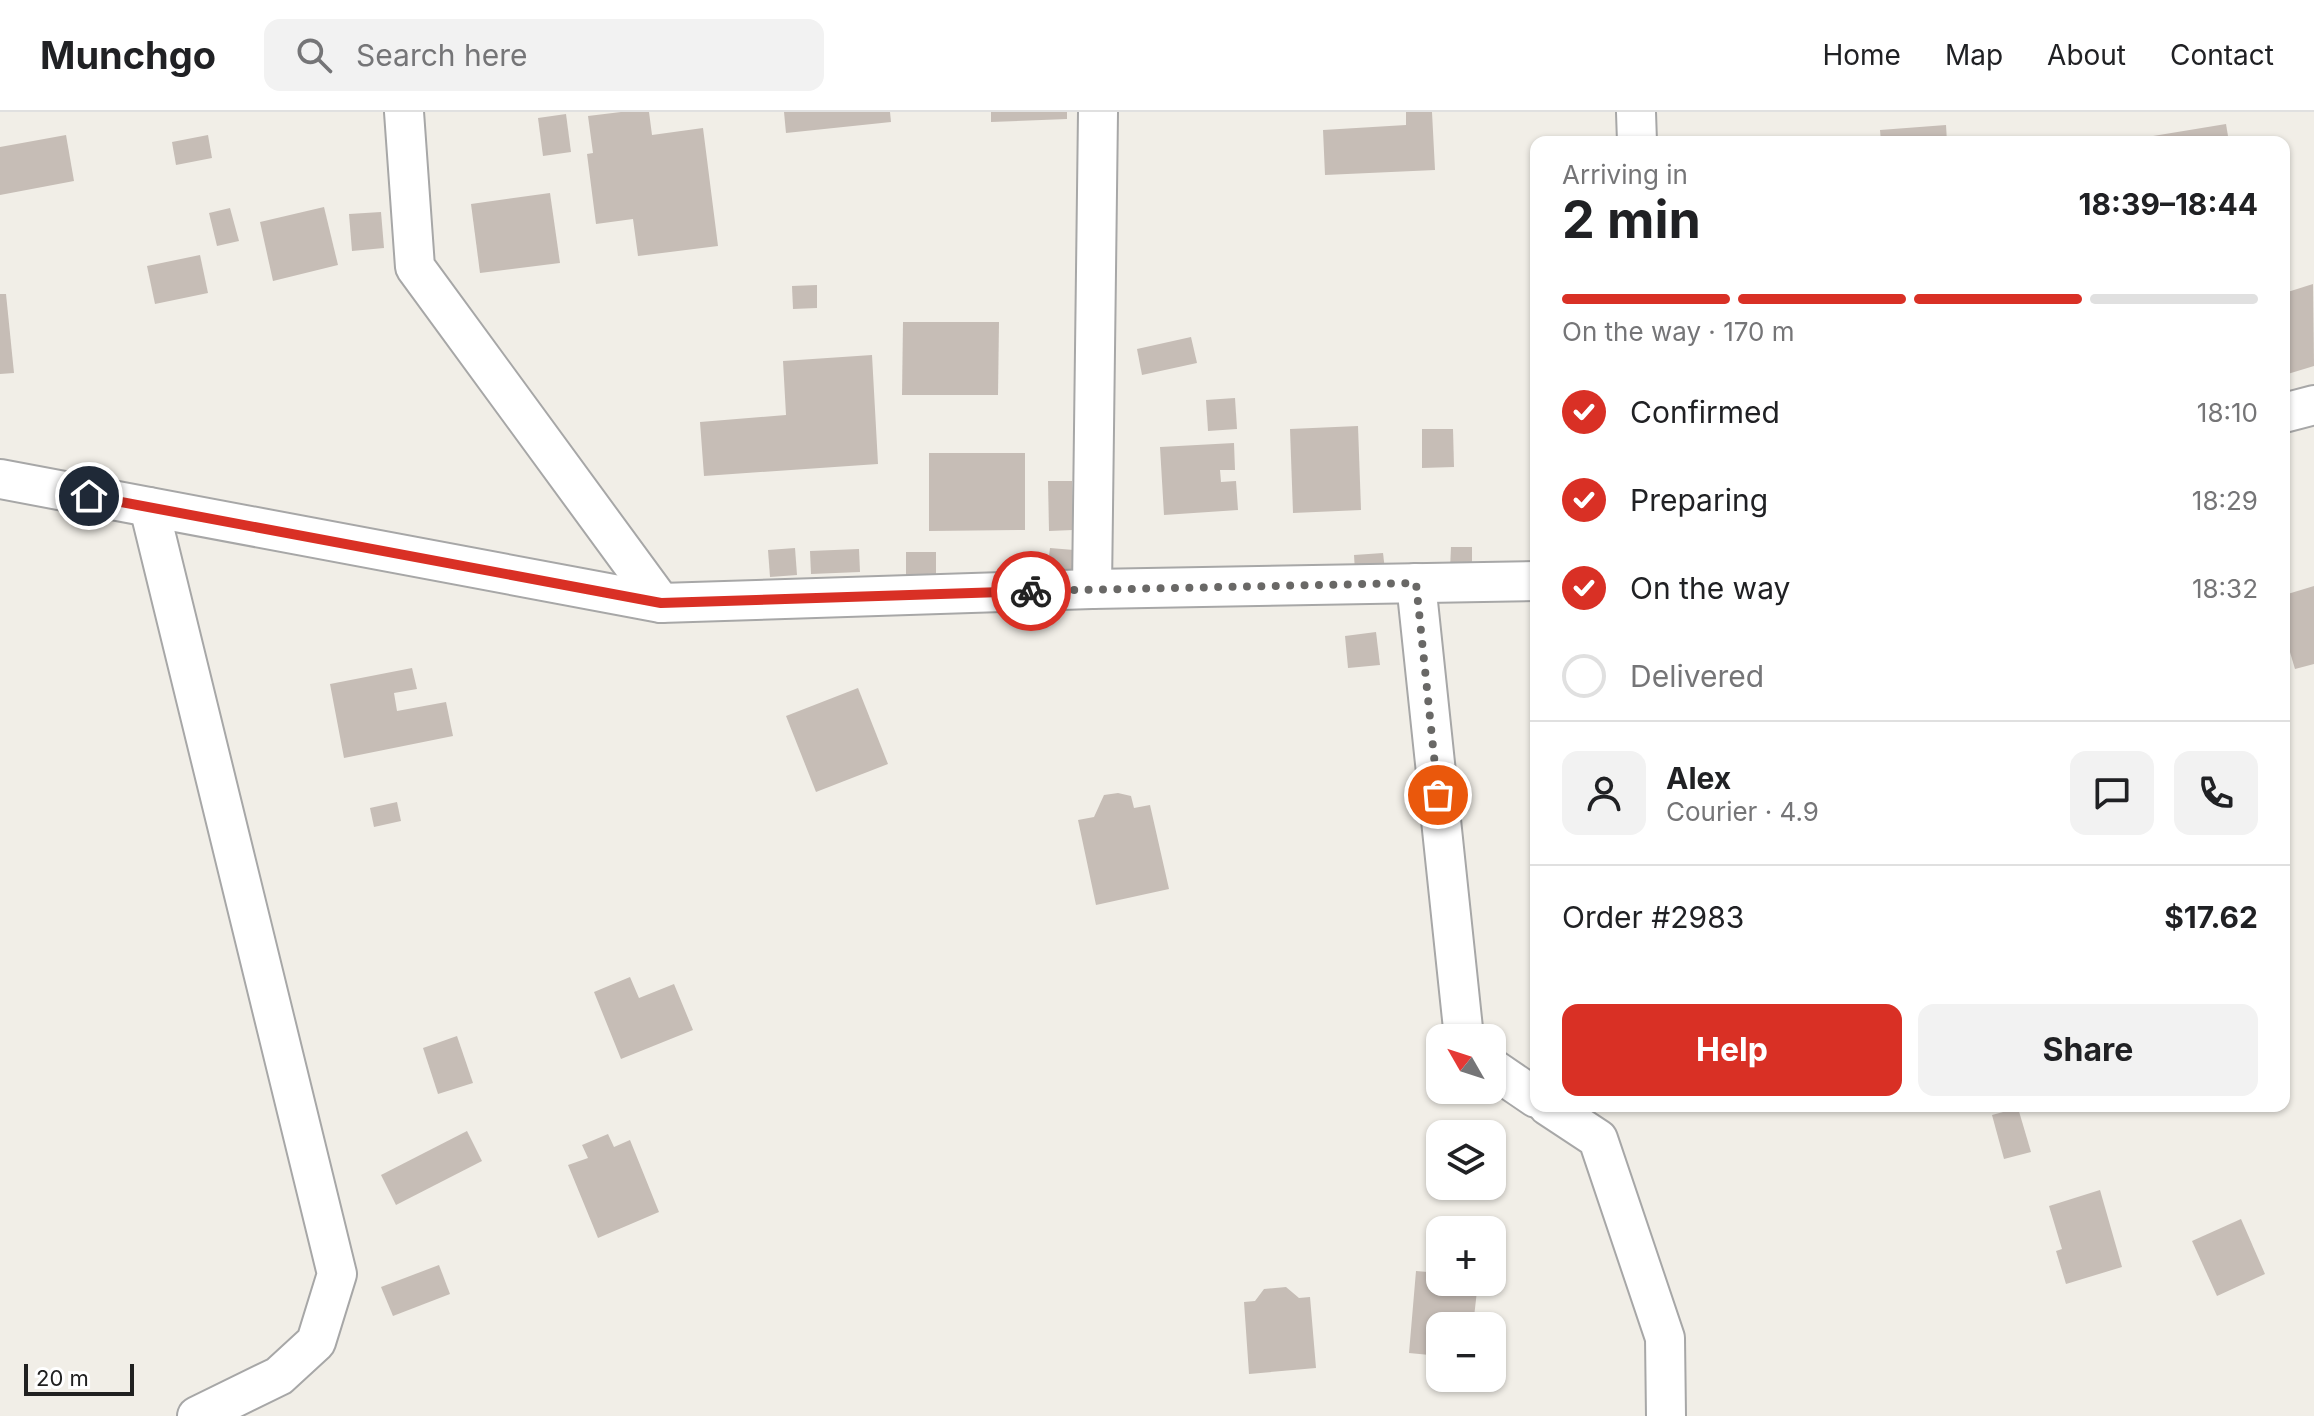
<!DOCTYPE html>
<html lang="en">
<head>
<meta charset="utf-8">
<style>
  :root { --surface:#fff; --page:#f2f2f2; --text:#202124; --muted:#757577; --line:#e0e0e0; --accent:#d93025 }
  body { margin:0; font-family:Inter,sans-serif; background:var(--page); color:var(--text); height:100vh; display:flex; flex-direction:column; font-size:30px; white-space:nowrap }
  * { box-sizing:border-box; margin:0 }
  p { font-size:26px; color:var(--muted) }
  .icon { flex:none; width:44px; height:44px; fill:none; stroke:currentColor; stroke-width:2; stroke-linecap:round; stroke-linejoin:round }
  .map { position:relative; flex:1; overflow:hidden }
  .sheet { position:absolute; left:1530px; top:24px; width:760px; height:976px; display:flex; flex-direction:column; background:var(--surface); border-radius:16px; box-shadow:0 2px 6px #0004 }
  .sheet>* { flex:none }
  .needle { width:52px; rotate:309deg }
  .controls { position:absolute; left:1426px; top:912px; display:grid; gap:16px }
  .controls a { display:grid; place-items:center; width:80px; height:80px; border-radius:16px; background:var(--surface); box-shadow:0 2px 6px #0004; font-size:40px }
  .scale { position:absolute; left:24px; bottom:20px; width:110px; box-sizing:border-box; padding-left:8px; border:4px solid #202020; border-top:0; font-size:22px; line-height:28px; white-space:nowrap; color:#202020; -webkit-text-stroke:6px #fff; paint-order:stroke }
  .pin { position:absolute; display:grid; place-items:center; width:68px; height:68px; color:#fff; margin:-34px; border:4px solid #fff; border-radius:50%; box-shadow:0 2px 8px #0007 }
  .courier { position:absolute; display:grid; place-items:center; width:80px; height:80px; margin:-40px; border:6px solid #d93025; border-radius:50%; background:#fff; color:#222; box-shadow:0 2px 10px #0007 }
  .overview em { font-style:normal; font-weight:700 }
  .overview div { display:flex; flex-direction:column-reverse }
  .overview { display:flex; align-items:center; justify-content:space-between; height:136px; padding:0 32px }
  h1 { font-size:52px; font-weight:700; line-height:60px }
  .bar { display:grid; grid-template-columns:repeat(4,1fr); gap:12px 8px; align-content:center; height:96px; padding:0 32px }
  .bar i { height:10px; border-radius:6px; background:var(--line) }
  .bar .current { background:var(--accent) }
  .bar p { grid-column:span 4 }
  .line { display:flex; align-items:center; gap:20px; padding:0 32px; border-top:2px solid var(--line) }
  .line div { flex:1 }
  .round { display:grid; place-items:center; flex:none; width:84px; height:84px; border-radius:16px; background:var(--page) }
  ol { padding:0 32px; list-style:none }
  li { display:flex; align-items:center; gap:24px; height:88px }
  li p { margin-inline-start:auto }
  li .icon { padding:8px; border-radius:50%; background:var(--accent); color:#fff; stroke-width:4 }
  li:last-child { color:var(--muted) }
  li i { width:44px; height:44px; border:4px solid var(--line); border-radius:50% }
  .primary-button { display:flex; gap:16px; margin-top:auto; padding:16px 32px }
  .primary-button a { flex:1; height:92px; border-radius:16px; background:var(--accent); color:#fff; font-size:32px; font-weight:700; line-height:92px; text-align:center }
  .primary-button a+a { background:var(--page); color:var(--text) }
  header { display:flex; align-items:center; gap:48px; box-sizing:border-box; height:112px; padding:0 40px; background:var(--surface); border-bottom:2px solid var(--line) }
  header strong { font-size:38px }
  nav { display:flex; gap:44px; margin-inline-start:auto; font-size:28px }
  .search { width:560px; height:72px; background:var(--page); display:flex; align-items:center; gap:20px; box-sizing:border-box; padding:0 28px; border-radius:16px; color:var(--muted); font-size:30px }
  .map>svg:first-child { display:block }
</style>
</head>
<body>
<header>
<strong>Munchgo</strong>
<div class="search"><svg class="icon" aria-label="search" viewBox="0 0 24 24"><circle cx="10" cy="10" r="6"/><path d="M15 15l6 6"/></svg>Search here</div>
<nav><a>Home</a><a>Map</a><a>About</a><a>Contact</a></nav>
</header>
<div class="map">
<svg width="2314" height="1304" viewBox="0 0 2314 1304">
  <rect width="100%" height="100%" fill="#f1eee7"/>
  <g fill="#c6bdb6">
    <polygon points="621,0 649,0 652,23 703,16 718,134 638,144 633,107 596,112 587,42 593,41 588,4"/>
    <polygon points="784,0 890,0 891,10 786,21"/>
    <polygon points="991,0 1067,0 1067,7 991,10"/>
    <polygon points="1406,0 1432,0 1435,58 1325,63 1323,18 1406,13"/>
    <polygon points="566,2 571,40 543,44 538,6"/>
    <polygon points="2226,12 2229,30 2148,30 2147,25"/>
    <polygon points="1946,13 1947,30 1881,30 1880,18"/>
    <polygon points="66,23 74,69 0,83 0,35"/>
    <polygon points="208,23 212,46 176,53 172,30"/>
    <polygon points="550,81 560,151 480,161 471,92"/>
    <polygon points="324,95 338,153 273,169 260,110"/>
    <polygon points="230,96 239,129 217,134 209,101"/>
    <polygon points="381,100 384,136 352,139 349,102"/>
    <polygon points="200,143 208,181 155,192 147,154"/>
    <polygon points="2313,172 2314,254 2284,263 2284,181"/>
    <polygon points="817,173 817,196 793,197 792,174"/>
    <polygon points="0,182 6,182 14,261 0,262"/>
    <polygon points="903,210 999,210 998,283 902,283"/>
    <polygon points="1191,225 1197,251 1142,263 1137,237"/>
    <polygon points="872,243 878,352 704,364 700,310 786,303 783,249"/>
    <polygon points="1235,286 1237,317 1208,319 1206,288"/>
    <polygon points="1358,314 1361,398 1293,401 1290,317"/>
    <polygon points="1422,317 1453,317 1454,355 1422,356"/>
    <polygon points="1530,328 1536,328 1536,415 1533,415"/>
    <polygon points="1234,331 1235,358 1220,358 1221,370 1236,369 1238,398 1164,403 1160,335"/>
    <polygon points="929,341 1025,341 1025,418 929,419"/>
    <polygon points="1048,369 1072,369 1073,418 1049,419"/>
    <polygon points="1451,435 1472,435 1472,457 1450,457"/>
    <polygon points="795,436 797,463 770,465 768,438"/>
    <polygon points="1050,436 1074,438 1071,470 1046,467"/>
    <polygon points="859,437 860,460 811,462 810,439"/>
    <rect x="906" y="440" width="30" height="23"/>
    <polygon points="1383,441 1385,458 1355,460 1354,443"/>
    <polygon points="2314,474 2314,552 2295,557 2284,520 2284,483"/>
    <polygon points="1376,520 1380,553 1348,556 1345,524"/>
    <polygon points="412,556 417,577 394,581 397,599 446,590 453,624 344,646 330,572"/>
    <polygon points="858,576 888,652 816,680 786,604"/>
    <polygon points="1118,681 1131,684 1134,696 1150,693 1169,777 1096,793 1078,708 1094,705 1104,683"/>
    <polygon points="397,690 401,709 374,715 370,696"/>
    <polygon points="630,865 639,886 674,872 693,918 621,947 594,880"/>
    <polygon points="457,924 473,971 438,982 423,936"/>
    <polygon points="2018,996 2031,1040 2004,1047 1992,1003"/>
    <polygon points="467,1019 482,1049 396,1093 381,1063"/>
    <polygon points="608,1022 614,1035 630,1028 659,1100 598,1126 568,1053 588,1046 582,1033"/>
    <polygon points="2100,1078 2122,1155 2066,1172 2056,1139 2062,1137 2049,1094"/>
    <polygon points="2241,1107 2265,1162 2217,1184 2192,1129"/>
    <polygon points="439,1153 450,1182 393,1204 381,1175"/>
    <polygon points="1416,1159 1440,1161 1440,1170 1478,1170 1473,1214 1440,1214 1440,1244 1409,1241"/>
    <polygon points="1286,1175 1299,1186 1310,1185 1316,1256 1249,1262 1244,1190 1255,1189 1264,1177"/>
    <polygon points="1492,1216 1504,1217 1501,1249 1492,1249"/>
  </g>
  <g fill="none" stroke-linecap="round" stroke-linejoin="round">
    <defs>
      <g id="minor">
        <polyline points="404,0 415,155 661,491"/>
        <polyline points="1636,0 1637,30"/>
        <polyline points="2284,301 2314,293"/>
        <polyline points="0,367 661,491 1092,477 1536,469"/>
        <polyline points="149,395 337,1162 316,1230 279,1264 197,1304"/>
        <polyline points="1416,471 1464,926"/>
        <polyline points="1092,477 1098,0"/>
        <polyline points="1492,956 1536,986"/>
        <polyline points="1548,994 1598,1027 1665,1226 1666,1304"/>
      </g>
    </defs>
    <use href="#minor" stroke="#a7a7a7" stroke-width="42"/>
    <use href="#minor" stroke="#fff" stroke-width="38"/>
  </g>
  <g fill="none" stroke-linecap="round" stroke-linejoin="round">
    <polyline stroke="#696866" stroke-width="8" stroke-dasharray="0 14.4" points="1031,479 1416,471 1438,683"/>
    <polyline stroke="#d93025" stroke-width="10" points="89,384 661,491 1031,479"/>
  </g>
</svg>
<div class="controls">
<a><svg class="needle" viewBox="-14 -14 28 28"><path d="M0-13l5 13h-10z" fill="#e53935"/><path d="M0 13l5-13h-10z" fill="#757577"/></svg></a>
<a><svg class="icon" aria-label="layers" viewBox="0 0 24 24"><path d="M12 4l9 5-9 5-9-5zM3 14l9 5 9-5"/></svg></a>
<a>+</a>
<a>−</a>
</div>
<div class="scale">20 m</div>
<div class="pin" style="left:1438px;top:683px;background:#ea580c"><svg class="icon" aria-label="bag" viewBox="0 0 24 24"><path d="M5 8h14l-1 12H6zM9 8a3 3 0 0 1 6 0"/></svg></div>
<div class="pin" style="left:89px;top:384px;background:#1f2937"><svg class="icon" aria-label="home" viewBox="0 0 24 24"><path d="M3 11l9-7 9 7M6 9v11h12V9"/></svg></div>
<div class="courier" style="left:1031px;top:479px"><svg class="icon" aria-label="bike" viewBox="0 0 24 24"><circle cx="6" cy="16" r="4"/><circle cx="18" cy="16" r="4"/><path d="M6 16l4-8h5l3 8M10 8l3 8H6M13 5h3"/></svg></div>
<section class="sheet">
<div class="overview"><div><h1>2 min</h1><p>Arriving in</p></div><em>18:39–18:44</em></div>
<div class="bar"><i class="current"></i><i class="current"></i><i class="current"></i><i></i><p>On the way · 170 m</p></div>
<ol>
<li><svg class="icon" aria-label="check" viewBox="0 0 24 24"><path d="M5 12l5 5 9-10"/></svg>Confirmed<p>18:10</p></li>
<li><svg class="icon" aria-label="check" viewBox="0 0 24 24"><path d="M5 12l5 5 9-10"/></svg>Preparing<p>18:29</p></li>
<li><svg class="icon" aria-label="check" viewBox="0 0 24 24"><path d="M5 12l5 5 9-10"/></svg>On the way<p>18:32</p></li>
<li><i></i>Delivered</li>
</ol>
<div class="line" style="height:144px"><a class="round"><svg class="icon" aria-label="person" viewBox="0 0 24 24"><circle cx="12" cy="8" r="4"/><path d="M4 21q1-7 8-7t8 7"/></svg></a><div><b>Alex</b><p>Courier · 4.9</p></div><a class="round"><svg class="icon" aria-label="chat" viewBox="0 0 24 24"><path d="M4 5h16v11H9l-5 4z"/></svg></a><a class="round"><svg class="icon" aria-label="phone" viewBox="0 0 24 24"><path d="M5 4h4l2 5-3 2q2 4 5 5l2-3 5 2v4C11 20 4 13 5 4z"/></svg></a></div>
<div class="line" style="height:104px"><div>Order #2983</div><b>$17.62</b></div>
<div class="primary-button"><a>Help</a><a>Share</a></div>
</section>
</div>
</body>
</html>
